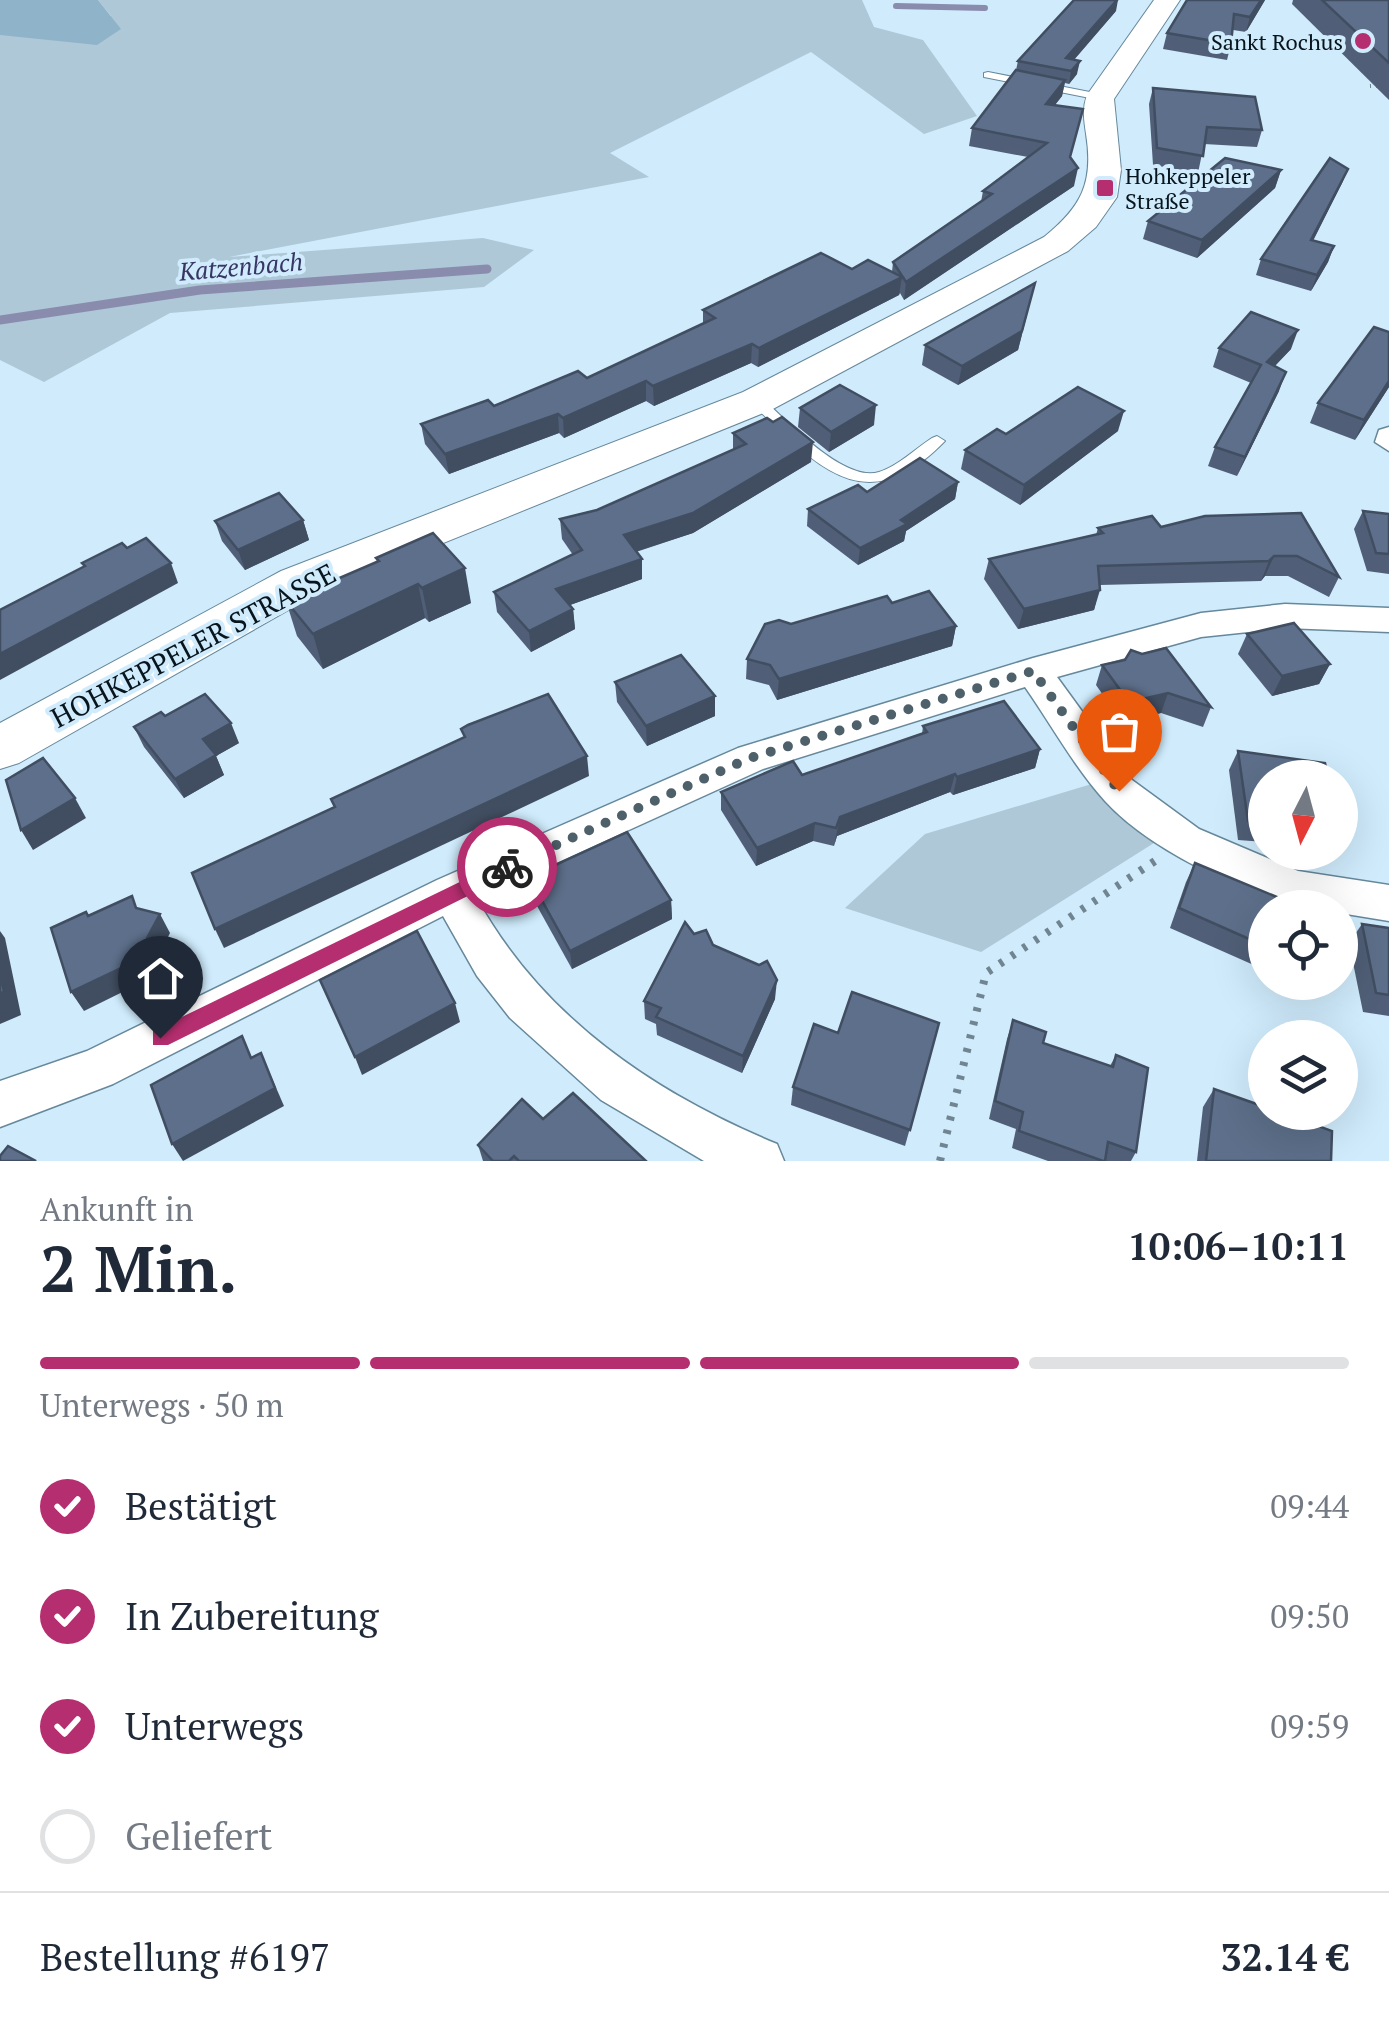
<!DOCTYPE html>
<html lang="de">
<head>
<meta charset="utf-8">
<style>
  :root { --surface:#fff; --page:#f2f2f3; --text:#1f2937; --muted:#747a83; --line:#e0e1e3; --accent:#b52e6f }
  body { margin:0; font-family:"PT Serif",serif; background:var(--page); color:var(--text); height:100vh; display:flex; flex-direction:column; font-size:38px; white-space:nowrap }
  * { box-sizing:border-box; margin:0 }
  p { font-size:32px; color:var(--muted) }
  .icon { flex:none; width:55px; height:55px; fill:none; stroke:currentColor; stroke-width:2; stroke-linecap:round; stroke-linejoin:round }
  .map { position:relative; height:1161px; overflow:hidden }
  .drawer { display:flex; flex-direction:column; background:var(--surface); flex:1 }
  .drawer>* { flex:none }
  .needle { width:65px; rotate:186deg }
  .tools { position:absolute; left:1248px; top:760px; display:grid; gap:20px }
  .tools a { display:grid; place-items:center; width:110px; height:110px; border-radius:50%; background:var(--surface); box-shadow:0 10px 40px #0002; font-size:50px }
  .pin { position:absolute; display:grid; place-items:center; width:85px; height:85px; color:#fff; margin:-102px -42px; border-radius:50% 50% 50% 0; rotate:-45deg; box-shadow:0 0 10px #0007 }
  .pin .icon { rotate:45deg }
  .courier { position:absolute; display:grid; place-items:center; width:100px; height:100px; margin:-50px; border:8px solid #b52e6f; border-radius:50%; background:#fff; color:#222; box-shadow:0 2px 12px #0007 }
  .headline em { font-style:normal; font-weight:700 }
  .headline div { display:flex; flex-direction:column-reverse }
  .headline { display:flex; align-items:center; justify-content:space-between; height:170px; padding:0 40px }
  h1 { font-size:65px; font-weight:700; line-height:75px }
  .bar { display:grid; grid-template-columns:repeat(4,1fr); gap:15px 10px; align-content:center; height:120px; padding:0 40px }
  .bar i { height:12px; border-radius:8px; background:var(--line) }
  .bar .active { background:var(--accent) }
  .bar p { grid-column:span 4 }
  .line { display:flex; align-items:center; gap:25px; padding:0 40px; border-top:2px solid var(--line) }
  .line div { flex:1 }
  ol { padding:0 40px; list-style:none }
  li { display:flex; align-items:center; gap:30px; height:110px }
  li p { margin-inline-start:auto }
  li .icon { padding:10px; border-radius:50%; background:var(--accent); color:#fff; stroke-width:4 }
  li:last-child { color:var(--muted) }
  li i { width:55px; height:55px; border:5px solid var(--line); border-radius:50% }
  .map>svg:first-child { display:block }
</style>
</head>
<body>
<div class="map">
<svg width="1389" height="1161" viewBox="0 0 1389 1161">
  <rect width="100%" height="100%" fill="#cfebfc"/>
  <g fill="#aec8d8">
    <polygon points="0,0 111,16 98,0 862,0 874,27 923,40 977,116 924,134 811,52 610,153 649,177 229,257 483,238 534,250 484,287 170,313 44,382 0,360"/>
    <polygon points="1095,783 1121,816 1154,843 981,952 845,908 925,834"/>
  </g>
  <polygon fill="#8fb3c8" points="0,0 98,0 121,29 97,45 0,35"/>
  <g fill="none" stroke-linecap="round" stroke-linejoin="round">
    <polyline stroke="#8a8cae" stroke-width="6" points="896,6 985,8"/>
    <polyline stroke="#8a8cae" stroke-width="9" points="0,320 200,290 487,269"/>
    <defs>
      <g id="lane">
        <polygon points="988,72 1100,94 1105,97 1100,100 984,77 984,73"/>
        <path d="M757 397 762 398C786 420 844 483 879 472 898 466 915 449 932 438L937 436 945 441C864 524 817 465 752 404L750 401Z"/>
      </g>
      <g id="street">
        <polygon points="1389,427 1389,451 1375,442 1379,430"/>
        <path d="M1285 604 1389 608V632L1285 628 1201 637 1057 677 1132 780 1199 829 1298 871 1389 885V921L1340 913V908C1268 908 1154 855 1105 801 1075 768 1051 724 1025 687L763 769 477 899C543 1018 654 1093 777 1144L784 1161H704L601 1100 510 1018 477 976 443 916 113 1084 0 1127V1081L87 1051 437 880 738 748 1033 658 1201 613Z"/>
      </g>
      <path id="secondary" d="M1154 0H1180L1114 99 1121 170 1117 197 1096 227 1068 251 771 410 315 595 19 763 0 769V723L281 571 743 392 1044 237C1081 207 1094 183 1086 134 1084 120 1082 109 1087 95Z"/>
    </defs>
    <use href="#lane" stroke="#66889b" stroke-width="2"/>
    <use href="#street" stroke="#66889b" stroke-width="3"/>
    <use href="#secondary" stroke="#66889b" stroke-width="2"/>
    <polyline stroke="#708591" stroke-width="4" stroke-dasharray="1 5" stroke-linecap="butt" points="1370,86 1389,85"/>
    <polyline stroke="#708591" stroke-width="8" stroke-dasharray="4 10" stroke-linecap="butt" points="940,1161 986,973 1155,861"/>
    <use href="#lane" fill="#fff" fill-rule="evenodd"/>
    <use href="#street" fill="#fff" fill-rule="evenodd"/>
    <use href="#secondary" fill="#fff" fill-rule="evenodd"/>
  </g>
  <g fill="#505f77">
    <polygon points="1187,0 1265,0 1246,32 1233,30 1231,44 1227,60 1163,49 1167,33"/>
    <polygon points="1293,0 1389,0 1389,100 1292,4"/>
    <polygon points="1116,11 1074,60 1077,74 1069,84 1065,83 1062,96 1055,105 1083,109 1070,158 1074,186 904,300 900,293 899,295 758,367 751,363 654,406 646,401 564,438 559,433 449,474 425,444 421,424 494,406 587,378 703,324 703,310 852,269 892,272 893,262 981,202 983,191 1028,157 969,146 972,128 1016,70 1018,61"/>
    <polygon points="1153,88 1262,130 1257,147 1204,144 1198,173 1153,165 1149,104"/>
    <polygon points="1348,169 1342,183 1313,241 1334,246 1328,262 1311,291 1256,275 1261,259"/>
    <polygon points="1281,170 1275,188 1197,258 1143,239 1148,221"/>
    <polygon points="1035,283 1018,350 958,385 922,365 925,345"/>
    <polygon points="1219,348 1291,349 1275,366 1279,391 1237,476 1208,466 1215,447 1251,383 1213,367"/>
    <polygon points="1389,387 1355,440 1310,423 1318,403"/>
    <polygon points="800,408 874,425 829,452 798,427"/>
    <polygon points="1118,431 1020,505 961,469 965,450"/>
    <polygon points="733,433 811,462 693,533 636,552 642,559 642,579 570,605 573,609 575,629 531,652 497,612 494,592 573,555 562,539 560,519 597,510 733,450"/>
    <polygon points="958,482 955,499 906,531 904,541 858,565 807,526 808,509 867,492"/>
    <polygon points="1363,511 1389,514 1389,574 1367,571 1354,529"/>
    <polygon points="1301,513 1339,577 1329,597 1288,576 1265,576 1261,581 1100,585 1094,610 1018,629 984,579 989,559 1096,535 1098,528 1161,527"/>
    <polygon points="303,520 309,540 245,570 222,541 215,521"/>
    <polygon points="376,558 471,603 429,622 425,618 323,669 297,636 286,601 377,562"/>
    <polygon points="892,603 956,626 952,646 777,700 769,685 746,679 747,659 791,624"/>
    <polygon points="1247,634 1330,664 1319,684 1272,696 1238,654"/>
    <polygon points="1125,660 1211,707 1203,727 1161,713 1122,722 1096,685 1102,665"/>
    <polygon points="615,682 715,696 715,716 647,746 617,702"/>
    <polygon points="165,716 239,743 216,756 224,775 184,798 144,747 134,727"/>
    <polygon points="923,726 1040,749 1035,768 953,795 950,792 837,836 834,846 813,841 756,866 721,810 721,792 802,775 922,734"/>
    <polygon points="1238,751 1265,778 1265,842 1238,840 1229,770"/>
    <polygon points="1195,863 1265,908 1265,970 1170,928 1186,882"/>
    <polygon points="529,877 671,900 672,919 572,969 532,897"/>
    <polygon points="1362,924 1389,928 1389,1016 1363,1012 1349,943"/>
    <polygon points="694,934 713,945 775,999 742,1073 657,1035 656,1024 645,1019 644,1001"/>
    <polygon points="1013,1020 1043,1043 1110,1066 1116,1055 1136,1152 1131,1161 1048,1161 1012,1148 1016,1129 989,1119 1007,1039"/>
    <polygon points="939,1023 905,1146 791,1105 793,1087 838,1033"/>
    <polygon points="1214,1089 1331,1161 1197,1161 1203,1107"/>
    <polygon points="543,1119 646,1161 483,1161 478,1145"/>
  </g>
  <g fill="#414e61">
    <polygon points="1118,0 1116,11 1064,71 1066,58"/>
    <polygon points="1261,0 1265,0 1246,32 1250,17"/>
    <polygon points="1080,61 1077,74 1069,84 1071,71"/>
    <polygon points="1065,80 1062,96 1043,120 1046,104"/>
    <polygon points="1078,168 1074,186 904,300 906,282"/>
    <polygon points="1348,169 1342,183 1305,256 1311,240"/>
    <polygon points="1281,170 1275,188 1197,258 1202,240"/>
    <polygon points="1334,246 1328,262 1311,291 1317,275"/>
    <polygon points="902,277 899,295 758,367 759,348"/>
    <polygon points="1035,283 1018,350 958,385 962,366"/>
    <polygon points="1298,330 1291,349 1260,381 1267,362"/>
    <polygon points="752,344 751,363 654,406 653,386"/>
    <polygon points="1286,372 1279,391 1237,476 1245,457"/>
    <polygon points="646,381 646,401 564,438 563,418"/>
    <polygon points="1389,381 1389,387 1355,440 1364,420"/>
    <polygon points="876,405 874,425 829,452 831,432"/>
    <polygon points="1124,411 1118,431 1020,505 1024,485"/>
    <polygon points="558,414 559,433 449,474 445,454"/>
    <polygon points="813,442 811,462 693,533 625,555 624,535"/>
    <polygon points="958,482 955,499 906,531 904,541 858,565 860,548"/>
    <polygon points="303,520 309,540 245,570 238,550"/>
    <polygon points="1274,556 1265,576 1261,581 1269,561"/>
    <polygon points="642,559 642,579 559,609 556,589"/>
    <polygon points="171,563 178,583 0,680 0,654"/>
    <polygon points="465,568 471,603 429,622 422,588"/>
    <polygon points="418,584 425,618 323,669 313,634"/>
    <polygon points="1100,590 1094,610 1018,629 1024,609"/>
    <polygon points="573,609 575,629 531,652 529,631"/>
    <polygon points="956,626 952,646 777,700 779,679"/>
    <polygon points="1330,664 1319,684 1272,696 1282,676"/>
    <polygon points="1168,693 1161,713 1122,722 1129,702"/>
    <polygon points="715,696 715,716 647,746 646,726"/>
    <polygon points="231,723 239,743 216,756 224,775 184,798 175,779 203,739"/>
    <polygon points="1040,749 1035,768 953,795 957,777"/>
    <polygon points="587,756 589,776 224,948 215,929"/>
    <polygon points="955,774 950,792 837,836 834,846 840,817"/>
    <polygon points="75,798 86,818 33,850 21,830"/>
    <polygon points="815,823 813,841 756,866 757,848"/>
    <polygon points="671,900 672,919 572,969 570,951"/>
    <polygon points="160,914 170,933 158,957 163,972 84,1011 71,992 147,938"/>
    <polygon points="0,931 5,938 21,1015 0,1024"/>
    <polygon points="777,980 775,999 742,1073 743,1056"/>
    <polygon points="455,1003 460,1022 362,1075 355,1057"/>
    <polygon points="261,1053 284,1106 183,1161 172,1144"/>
  </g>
  <g fill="#5d6f8a" stroke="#414e61" stroke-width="2.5">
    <polygon points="1074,0 1117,0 1066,58 1080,61 1071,71 1018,61"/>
    <polygon points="1187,0 1261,0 1250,17 1234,14 1231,44 1167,33"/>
    <polygon points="1322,0 1389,0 1389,63"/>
    <polygon points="1016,70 1065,80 1046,104 1083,109 1070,157 1078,168 906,282 893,262 992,194 983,191 1047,143 972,128"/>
    <polygon points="1153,88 1255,97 1262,130 1207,127 1203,156 1157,148"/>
    <polygon points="1225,158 1281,170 1202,240 1148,221"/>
    <polygon points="1330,158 1348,169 1311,240 1334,246 1317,275 1261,259"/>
    <polygon points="821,253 852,269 868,260 902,277 759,348 752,344 653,386 646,381 563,418 558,414 445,454 421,424 488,400 494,406 578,371 587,378 715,318 703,310"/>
    <polygon points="1035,283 1022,331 962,366 925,345"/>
    <polygon points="1251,312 1298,330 1267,362 1286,372 1245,457 1215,447 1261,365 1219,348"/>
    <polygon points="1374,327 1389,332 1389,381 1364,420 1318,403"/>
    <polygon points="840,385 876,405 831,432 800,408"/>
    <polygon points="1078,387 1124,411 1024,485 965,450 997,429 1006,434"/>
    <polygon points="782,417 813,442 693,513 624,535 642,559 556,589 573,609 529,631 494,592 582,550 560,519 597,510 746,444 733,433 767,418 773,422"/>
    <polygon points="920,458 958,482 901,520 907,524 860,548 808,509 858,485 867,492"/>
    <polygon points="279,493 303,520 238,550 215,521"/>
    <polygon points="1363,511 1389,514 1389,554 1376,553"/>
    <polygon points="1301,513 1339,577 1297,556 1274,556 1269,561 1098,566 1100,590 1024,609 989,559 1103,533 1098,528 1152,516 1161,527 1205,516"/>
    <polygon points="433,533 465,568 422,588 418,584 313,634 286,601 379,561 376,558"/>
    <polygon points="146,538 171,563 0,654 0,610 85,566 82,563 122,543 127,548"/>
    <polygon points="929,591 956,626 779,679 770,665 747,659 765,624 779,620 791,624 887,596 892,603"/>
    <polygon points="1294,623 1330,664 1282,676 1247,634"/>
    <polygon points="1166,648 1211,707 1168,693 1129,702 1102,665 1125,660 1131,650 1142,654"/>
    <polygon points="681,655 715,696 646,726 615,682"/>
    <polygon points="205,694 231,723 203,739 216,755 175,779 134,727 161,712 165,716"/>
    <polygon points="548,694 587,756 215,929 192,873 335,807 331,799 465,737 461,729 468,725"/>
    <polygon points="1004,701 1040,749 957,777 955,774 840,817 836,828 815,823 757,848 721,792 793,761 802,775 927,732 923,726"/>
    <polygon points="1238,751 1325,763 1328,778 1265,778 1265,822 1248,821"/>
    <polygon points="43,758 75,798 21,830 6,780"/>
    <polygon points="627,832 671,900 570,951 529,877"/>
    <polygon points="1195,863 1296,905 1295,908 1265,908 1265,946 1179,908"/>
    <polygon points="132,896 136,908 160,914 147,938 153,953 71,992 51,928 86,912 88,916"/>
    <polygon points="685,922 694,934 706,930 713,945 759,965 767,961 777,980 743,1056 656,1017 661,1008 644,1001"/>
    <polygon points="1362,924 1389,928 1389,995 1376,993"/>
    <polygon points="417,931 455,1003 355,1057 320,980"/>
    <polygon points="0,973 4,992 0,993"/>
    <polygon points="852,992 939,1023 910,1130 793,1087 814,1024 838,1033"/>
    <polygon points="1013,1020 1046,1032 1043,1043 1113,1067 1116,1055 1148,1068 1136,1152 1108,1142 1105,1161 1103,1161 1019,1131 1023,1112 995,1101"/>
    <polygon points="242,1036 251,1058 261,1053 275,1088 172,1144 151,1085"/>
    <polygon points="1214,1089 1265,1107 1265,1112 1280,1112 1332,1131 1331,1161 1206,1161"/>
    <polygon points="573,1093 646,1161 519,1161 514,1156 509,1161 493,1161 478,1145 522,1099 543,1119"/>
    <polygon points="8,1146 36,1161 0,1161 0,1156"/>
  </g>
  <polygon fill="#b52e6f" points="507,859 517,867 514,873 168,1045 153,1045 153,1031"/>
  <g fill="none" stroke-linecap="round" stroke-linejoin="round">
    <polyline stroke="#4e606a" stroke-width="10" stroke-dasharray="0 18" points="507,867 750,758 1033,671 1119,791"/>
  </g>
  <g fill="#b52e6f" stroke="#cfebfc" stroke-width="4">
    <circle cx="1363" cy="41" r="10"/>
    <rect x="1095" y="178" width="20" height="20" rx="5"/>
  </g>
  <g text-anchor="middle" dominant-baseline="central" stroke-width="8" stroke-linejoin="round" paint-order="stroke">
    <g font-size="22" fill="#08151c" stroke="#cfebfc" text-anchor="end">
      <text x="1343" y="41">Sankt Rochus</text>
      <text x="1125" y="175" text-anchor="start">Hohkeppeler<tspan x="1125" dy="25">Straße</tspan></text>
    </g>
    <g font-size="25" font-style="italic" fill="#373665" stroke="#cfebfc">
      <text transform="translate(241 266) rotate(-5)">Katzenbach</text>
    </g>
    <g font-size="28" fill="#08151c" stroke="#cfebfc">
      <text transform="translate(193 645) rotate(-28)">HOHKEPPELER STRASSE</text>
    </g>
  </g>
</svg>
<div class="tools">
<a><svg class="needle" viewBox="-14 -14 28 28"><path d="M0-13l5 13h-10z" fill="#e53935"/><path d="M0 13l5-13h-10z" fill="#747a83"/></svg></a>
<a><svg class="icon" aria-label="locate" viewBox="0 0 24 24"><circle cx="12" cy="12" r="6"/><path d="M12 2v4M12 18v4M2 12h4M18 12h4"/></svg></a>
<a><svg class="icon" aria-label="layers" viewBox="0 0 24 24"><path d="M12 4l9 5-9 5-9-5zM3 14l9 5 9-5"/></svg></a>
</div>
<div class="pin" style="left:1119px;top:791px;background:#ea580c"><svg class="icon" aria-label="bag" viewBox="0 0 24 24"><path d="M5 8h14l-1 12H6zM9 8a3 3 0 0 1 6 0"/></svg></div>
<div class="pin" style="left:160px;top:1038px;background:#1f2937"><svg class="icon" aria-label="home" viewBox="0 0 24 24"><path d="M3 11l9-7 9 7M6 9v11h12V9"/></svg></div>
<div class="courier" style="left:507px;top:867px"><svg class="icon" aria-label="bike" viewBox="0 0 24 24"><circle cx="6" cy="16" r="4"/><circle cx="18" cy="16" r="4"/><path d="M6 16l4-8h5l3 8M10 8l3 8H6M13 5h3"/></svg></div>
</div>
<section class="drawer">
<div class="headline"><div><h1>2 Min.</h1><p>Ankunft in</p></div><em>10:06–10:11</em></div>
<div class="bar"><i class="active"></i><i class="active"></i><i class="active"></i><i></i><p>Unterwegs · 50 m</p></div>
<ol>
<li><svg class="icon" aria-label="check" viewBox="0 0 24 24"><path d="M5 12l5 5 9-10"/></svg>Bestätigt<p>09:44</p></li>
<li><svg class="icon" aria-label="check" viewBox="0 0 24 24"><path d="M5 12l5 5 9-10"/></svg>In Zubereitung<p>09:50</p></li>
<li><svg class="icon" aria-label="check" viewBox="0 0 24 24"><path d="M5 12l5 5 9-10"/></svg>Unterwegs<p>09:59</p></li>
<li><i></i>Geliefert</li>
</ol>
<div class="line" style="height:130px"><div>Bestellung #6197</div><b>32.14 €</b></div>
</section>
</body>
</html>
